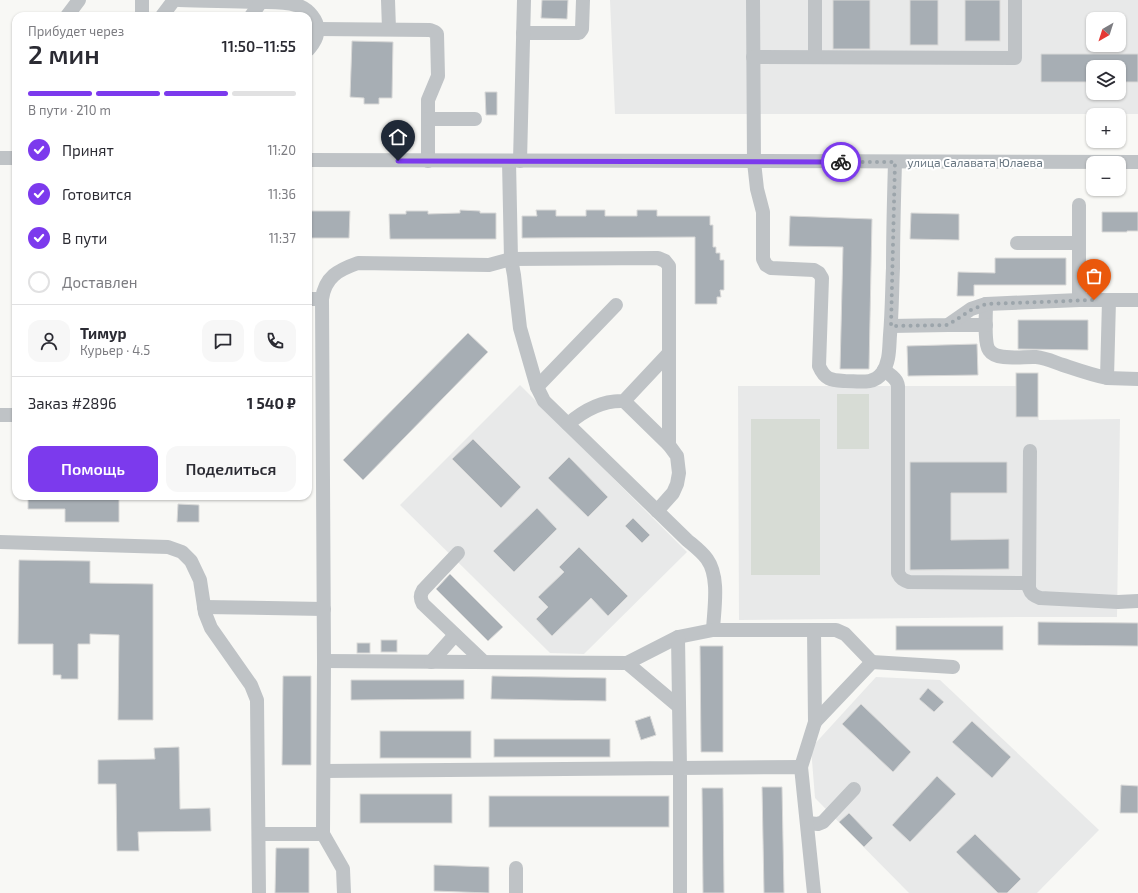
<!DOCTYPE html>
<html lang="ru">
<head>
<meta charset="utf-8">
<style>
  :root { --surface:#fff; --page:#f7f7f7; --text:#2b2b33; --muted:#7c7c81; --line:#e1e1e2; --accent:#7c3aed }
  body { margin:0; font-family:"Exo 2",sans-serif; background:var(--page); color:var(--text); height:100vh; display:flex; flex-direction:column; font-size:15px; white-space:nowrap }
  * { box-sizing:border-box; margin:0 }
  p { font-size:13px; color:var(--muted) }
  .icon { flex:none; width:22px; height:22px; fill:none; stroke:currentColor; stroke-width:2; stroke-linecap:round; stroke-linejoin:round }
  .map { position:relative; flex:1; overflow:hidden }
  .drawer { position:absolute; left:12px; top:12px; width:300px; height:488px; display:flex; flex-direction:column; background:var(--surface); border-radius:12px; box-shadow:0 1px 3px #0004 }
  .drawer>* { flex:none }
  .needle { width:26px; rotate:219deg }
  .buttons { position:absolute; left:1086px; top:12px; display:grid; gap:8px }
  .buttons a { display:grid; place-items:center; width:40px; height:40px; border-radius:8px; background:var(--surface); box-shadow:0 1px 3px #0004; font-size:20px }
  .pin { position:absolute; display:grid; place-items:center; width:34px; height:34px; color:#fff; margin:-41px -17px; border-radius:50% 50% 50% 0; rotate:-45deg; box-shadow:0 0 4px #0007 }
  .pin .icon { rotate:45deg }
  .courier { position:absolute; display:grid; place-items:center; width:40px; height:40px; margin:-20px; border:3px solid #7c3aed; border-radius:50%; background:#fff; color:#222; box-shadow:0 1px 5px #0007 }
  .headline em { font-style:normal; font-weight:600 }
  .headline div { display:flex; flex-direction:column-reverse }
  .headline { display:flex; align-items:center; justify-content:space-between; height:68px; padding:0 16px }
  h1 { font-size:26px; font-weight:600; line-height:30px }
  .bar { display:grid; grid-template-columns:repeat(4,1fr); gap:6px 4px; align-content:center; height:48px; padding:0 16px }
  .bar i { height:5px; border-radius:3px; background:var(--line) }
  .bar .on { background:var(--accent) }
  .bar p { grid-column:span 4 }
  .line { display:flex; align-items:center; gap:10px; padding:0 16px; border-top:1px solid var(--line) }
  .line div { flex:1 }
  .round { display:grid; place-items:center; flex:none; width:42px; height:42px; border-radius:12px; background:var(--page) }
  ol { padding:0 16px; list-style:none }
  li { display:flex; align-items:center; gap:12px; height:44px }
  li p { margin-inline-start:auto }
  li .icon { padding:4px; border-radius:50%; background:var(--accent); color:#fff; stroke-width:4 }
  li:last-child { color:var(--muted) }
  li i { width:22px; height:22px; border:2px solid var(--line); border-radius:50% }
  .button { display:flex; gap:8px; margin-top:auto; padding:8px 16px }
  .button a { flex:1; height:46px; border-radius:12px; background:var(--accent); color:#fff; font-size:16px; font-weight:600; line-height:46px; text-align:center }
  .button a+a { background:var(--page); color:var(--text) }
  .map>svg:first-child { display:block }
</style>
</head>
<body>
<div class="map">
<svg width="1138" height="893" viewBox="0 0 1138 893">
  <rect width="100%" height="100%" fill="#f8f8f5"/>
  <g fill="#e8e9e9" fill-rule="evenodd">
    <path d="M610 0H1138V114H615ZM1093 19H1119V45H1093ZM1093 67H1119V93H1093Z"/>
    <polygon points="520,385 687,552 584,654 550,653 400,505"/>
    <polygon points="738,386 1016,386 1016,417 1038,417 1039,420 1120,419 1117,617 1022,617 739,620"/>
    <polygon points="876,677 940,680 1099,830 1037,893 909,893 815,798 811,748"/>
  </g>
  <g fill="#d7dcd5">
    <rect x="837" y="394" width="32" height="55"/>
    <rect x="751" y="419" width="69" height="156"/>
  </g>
  <g fill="#a7aeb4" stroke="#d9d9d8">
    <polygon points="542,0 568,0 567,19 541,18"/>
    <rect x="833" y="0" width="37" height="49"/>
    <rect x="910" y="0" width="28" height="45"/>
    <rect x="965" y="0" width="35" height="41"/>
    <polygon points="352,41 393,42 392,98 379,98 379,104 364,104 364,98 350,97"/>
    <polygon points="1041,54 1138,54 1138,82 1119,82 1119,67 1093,67 1093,82 1041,82"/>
    <polygon points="485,92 497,92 497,115 486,115"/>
    <polygon points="460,210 480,211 480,213 496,213 496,239 390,239 389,214 406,214 406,211 428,211 428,214 460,213"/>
    <polygon points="536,210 556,210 556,216 586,216 586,210 605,210 605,216 637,216 637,210 657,210 657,216 710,216 710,225 713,225 713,247 716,247 716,253 720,253 720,260 724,260 724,290 720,290 721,297 717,297 717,304 695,304 695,237 522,238 522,216 537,216"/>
    <polygon points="308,211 350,211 349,238 308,238"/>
    <polygon points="1102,212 1138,212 1138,231 1127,231 1127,232 1102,232"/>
    <polygon points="911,213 959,214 959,240 910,239"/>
    <polygon points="790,216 872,219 869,369 840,369 843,247 789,246"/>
    <polygon points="995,258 1066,258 1066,285 974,285 974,296 957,296 958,272 995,273"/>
    <polygon points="1018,320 1088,320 1088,350 1018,349"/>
    <polygon points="468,333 488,352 363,480 343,460"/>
    <polygon points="977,344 978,375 908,376 907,346"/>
    <rect x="1016" y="373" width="22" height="44"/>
    <polygon points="473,439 521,487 501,508 452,459"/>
    <polygon points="569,457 608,497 588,517 548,478"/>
    <polygon points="910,462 1007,462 1007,493 951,493 951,540 1009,539 1009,569 910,570"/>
    <polygon points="28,496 119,496 119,522 65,522 65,509 28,509"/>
    <polygon points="178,504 199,505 199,522 177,522"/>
    <polygon points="537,508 557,529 514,572 493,551"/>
    <polygon points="633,518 650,535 642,543 625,526"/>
    <polygon points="579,547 628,596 608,616 591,598 552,636 536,619 548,607 538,597 564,572 559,567"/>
    <polygon points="19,560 90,561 90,583 153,584 153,720 118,720 119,635 90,634 90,644 78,644 78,679 61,679 61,675 53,675 53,644 18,644"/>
    <polygon points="450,574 503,627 488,641 436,589"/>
    <polygon points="1038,622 1138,623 1138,646 1038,645"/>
    <rect x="896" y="626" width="107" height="24"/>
    <rect x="381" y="640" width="16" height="12"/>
    <rect x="357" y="643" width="13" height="10"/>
    <polygon points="700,646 723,646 723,752 701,752"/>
    <polygon points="283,676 311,676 311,765 282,765"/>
    <polygon points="492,676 606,678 606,701 491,699"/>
    <polygon points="351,680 464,680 464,699 351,700"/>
    <polygon points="928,688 944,702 934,712 919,699"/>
    <polygon points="861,704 911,752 893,772 842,724"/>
    <polygon points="650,716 656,735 641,740 635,721"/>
    <polygon points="972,721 1011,757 992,778 952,742"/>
    <rect x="380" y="731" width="91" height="27"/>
    <rect x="494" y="739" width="116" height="18"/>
    <polygon points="179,747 180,809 210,808 211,831 138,832 139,851 117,851 116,784 98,784 98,760 155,759 154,748"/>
    <polygon points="937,776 956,794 910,842 892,825"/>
    <polygon points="1121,785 1138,786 1138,813 1120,813"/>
    <polygon points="762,787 782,787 784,893 764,893"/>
    <polygon points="702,788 723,788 724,893 703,893"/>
    <rect x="360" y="794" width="92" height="29"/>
    <rect x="489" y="796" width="180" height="31"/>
    <polygon points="849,813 873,838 864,847 839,822"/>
    <polygon points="975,834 1021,879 1007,893 998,893 956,852"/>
    <polygon points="276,848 309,848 309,893 275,893"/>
    <polygon points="434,865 489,867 489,893 434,891"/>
  </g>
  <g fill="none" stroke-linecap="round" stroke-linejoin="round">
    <g stroke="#bfc3c6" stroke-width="14">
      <path d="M179 0C205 1 231 1 256 2 269 2 284 1 296 5 308 8 320 21 317 34 316 41 312 45 308 50"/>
      <polyline points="388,0 389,29"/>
      <path d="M753 0 754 162 757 189 763 212V259L766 265 771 268 814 270 819 273 822 278 819 366C825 380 831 380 845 381 858 381 874 385 882 373 890 362 889 348 890 335 892 313 892 290 893 268 893 233 894 197 895 162"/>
      <polyline points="67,16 79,0"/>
      <polyline points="142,16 142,0"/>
      <polyline points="162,16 174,0"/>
      <polyline points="251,16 261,2"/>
      <polyline points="318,29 430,30 435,32 437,34 438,76 428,100 428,161"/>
      <polyline points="523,33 579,33 582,29 583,0"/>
      <polyline points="753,57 1015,58 1015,0"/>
      <polyline points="815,57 815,0"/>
      <polyline points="428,119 475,119"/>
      <polyline points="0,158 16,158"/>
      <polyline points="308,160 1138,162"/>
      <path d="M509 161 511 259 514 275 520 328 537 387 544 401 687 540C694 546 702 552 707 559 720 577 714 609 713 630"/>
      <polyline points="520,161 524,0"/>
      <polyline points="1017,243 1079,243"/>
      <polyline points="308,299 322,299"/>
      <polyline points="1079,300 1079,205"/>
      <polyline points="1109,300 1107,378 1138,379"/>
      <path d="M986 304C986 314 984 343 989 350 997 362 1024 356 1036 357 1046 358 1054 362 1063 365 1078 370 1092 375 1107 378"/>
      <polyline points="948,325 986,325"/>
      <polyline points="891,326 948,325 971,309 986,304 1079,300 1138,300"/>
      <path d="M884 370C890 375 897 378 898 386V573C901 579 903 580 909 582L1029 583"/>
      <polyline points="537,387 616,305"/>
      <polyline points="624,401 669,445 677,456 679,473 677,484 673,493 657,511"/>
      <polyline points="0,415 16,415"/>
      <path d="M568 424C583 411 603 400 624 401L669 353"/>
      <path d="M1030 451 1029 588C1031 594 1034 596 1040 598L1118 602 1138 601"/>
      <polyline points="0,542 168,547 182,552 191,561 200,580 205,613 211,628 251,685 257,700 259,893"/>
      <path d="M458 553 423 590C420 595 420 598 423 604L484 662"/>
      <polyline points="204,607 324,609"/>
      <polyline points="324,661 627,663 678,637 713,630 836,630 845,634 872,662"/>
      <polyline points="431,662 455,635"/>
      <polyline points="627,663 678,706"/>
      <polyline points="815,722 872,662 953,667"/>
      <polyline points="801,767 815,722 814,630"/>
      <polyline points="324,771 680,768 678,637"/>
      <polyline points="807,823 818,824 823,822 854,789"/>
      <polyline points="259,834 323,834"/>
      <polyline points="516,868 516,893"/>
      <path d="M344 893 343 869 323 834 324 661 322 299C325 277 338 270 358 263L489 265 511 259 658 258 665 261 669 266V445"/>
      <polyline points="680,893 680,768 801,767 814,893"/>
    </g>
  </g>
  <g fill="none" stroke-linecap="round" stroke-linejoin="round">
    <polyline stroke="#9ca5ab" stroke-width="4" stroke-dasharray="0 7.2" points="841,162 895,162 891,326 948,325 971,310 986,304 1094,300"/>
    <polyline stroke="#7c3aed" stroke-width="5" points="398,161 841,162"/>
  </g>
  <g text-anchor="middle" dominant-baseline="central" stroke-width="4" stroke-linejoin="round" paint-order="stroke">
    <g font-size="12" fill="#6a7883" stroke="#fff">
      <text x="975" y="162">улица Салавата Юлаева</text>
    </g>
  </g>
</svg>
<div class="buttons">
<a><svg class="needle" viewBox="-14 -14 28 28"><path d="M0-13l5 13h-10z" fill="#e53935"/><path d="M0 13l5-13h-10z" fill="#7c7c81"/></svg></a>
<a><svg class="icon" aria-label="layers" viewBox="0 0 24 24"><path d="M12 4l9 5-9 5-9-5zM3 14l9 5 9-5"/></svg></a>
<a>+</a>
<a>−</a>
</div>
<div class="pin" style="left:1094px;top:300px;background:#ea580c"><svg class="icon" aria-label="bag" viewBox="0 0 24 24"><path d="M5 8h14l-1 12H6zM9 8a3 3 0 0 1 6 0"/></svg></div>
<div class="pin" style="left:398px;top:161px;background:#1f2937"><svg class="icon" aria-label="home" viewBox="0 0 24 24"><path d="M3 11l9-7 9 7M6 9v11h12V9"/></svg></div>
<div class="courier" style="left:841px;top:162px"><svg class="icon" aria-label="bike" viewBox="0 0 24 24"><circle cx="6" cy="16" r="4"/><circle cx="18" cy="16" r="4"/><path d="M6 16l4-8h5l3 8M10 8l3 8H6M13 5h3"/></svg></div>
<section class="drawer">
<div class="headline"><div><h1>2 мин</h1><p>Прибудет через</p></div><em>11:50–11:55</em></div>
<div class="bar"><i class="on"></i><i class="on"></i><i class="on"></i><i></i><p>В пути · 210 m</p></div>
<ol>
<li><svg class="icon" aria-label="check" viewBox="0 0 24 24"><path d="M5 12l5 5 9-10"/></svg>Принят<p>11:20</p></li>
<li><svg class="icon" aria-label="check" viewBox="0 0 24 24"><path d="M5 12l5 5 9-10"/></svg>Готовится<p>11:36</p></li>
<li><svg class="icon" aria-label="check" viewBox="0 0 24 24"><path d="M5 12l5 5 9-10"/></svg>В пути<p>11:37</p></li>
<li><i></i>Доставлен</li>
</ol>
<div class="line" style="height:72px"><a class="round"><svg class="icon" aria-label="person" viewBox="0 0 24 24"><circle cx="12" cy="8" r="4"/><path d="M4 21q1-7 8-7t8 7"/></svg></a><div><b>Тимур</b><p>Курьер · 4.5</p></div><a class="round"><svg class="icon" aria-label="chat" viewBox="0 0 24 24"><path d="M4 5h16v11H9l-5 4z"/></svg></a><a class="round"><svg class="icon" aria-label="phone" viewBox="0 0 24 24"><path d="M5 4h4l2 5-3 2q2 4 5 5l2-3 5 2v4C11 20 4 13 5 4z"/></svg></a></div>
<div class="line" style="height:52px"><div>Заказ #2896</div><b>1 540 ₽</b></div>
<div class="button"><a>Помощь</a><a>Поделиться</a></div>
</section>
</div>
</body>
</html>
